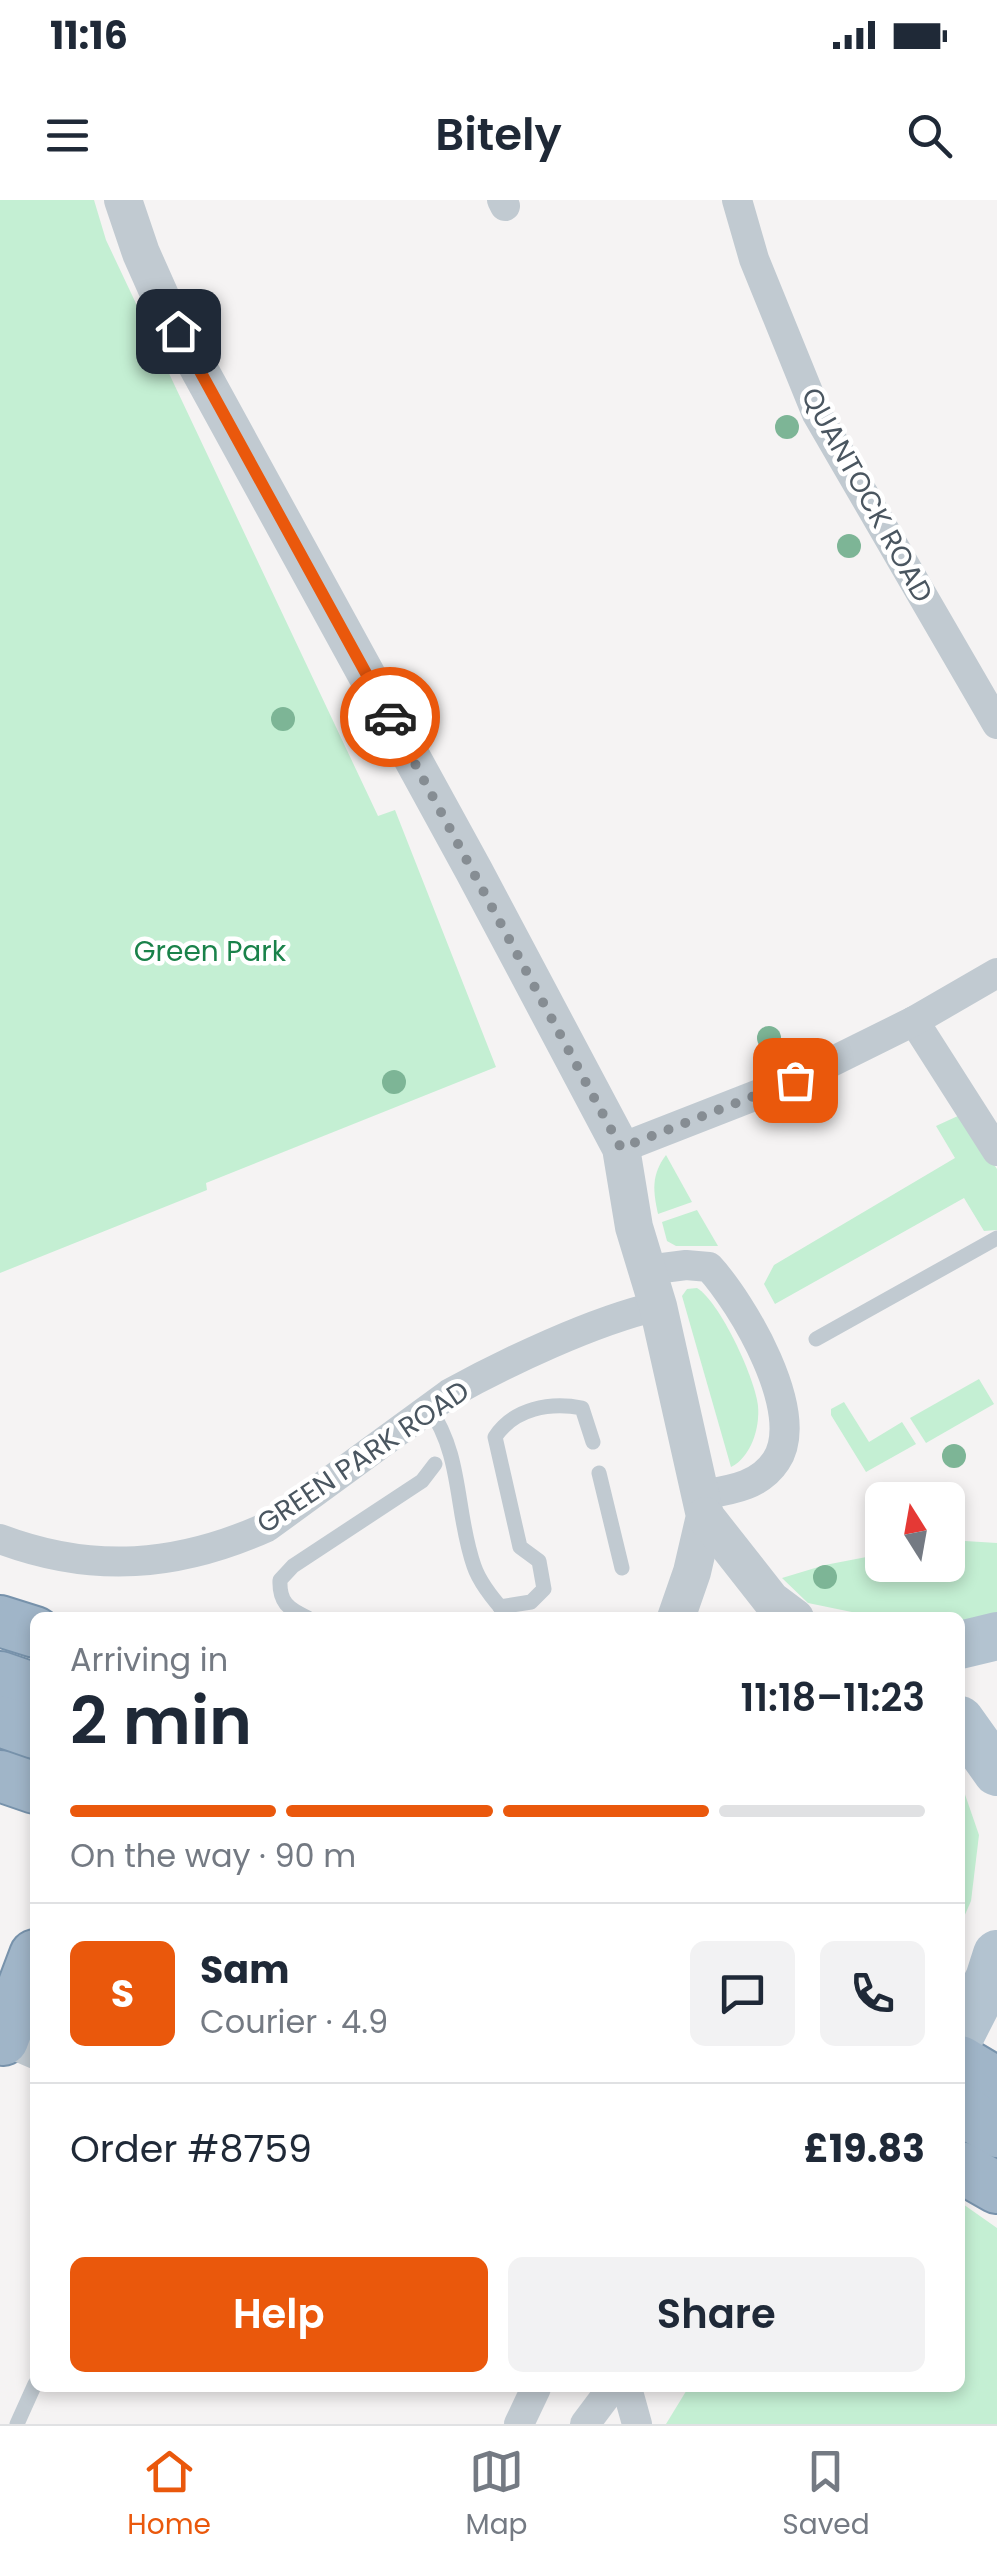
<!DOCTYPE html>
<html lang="en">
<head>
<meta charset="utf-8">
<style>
  :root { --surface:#fff; --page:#f2f2f3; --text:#1f2937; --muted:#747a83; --line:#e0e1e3; --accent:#ea580c }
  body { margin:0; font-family:Poppins,sans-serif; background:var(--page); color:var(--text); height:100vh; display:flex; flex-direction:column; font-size:38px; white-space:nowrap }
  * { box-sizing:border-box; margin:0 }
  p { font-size:32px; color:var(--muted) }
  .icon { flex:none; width:55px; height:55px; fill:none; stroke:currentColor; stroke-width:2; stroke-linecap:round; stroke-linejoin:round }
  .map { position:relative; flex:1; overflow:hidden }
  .drawer { position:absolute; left:30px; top:1412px; width:935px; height:780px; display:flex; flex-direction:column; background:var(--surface); border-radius:15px; box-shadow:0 5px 15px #0003 }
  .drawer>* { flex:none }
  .needle { width:65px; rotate:349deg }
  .controls { position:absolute; left:865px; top:1282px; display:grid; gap:20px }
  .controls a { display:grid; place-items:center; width:100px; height:100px; border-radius:15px; background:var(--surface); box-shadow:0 5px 15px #0003; font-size:50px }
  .pin { position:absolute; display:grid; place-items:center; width:85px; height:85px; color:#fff; margin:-42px; border-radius:20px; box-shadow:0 5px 15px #0006 }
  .courier { position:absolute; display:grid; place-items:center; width:100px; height:100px; margin:-50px; border:8px solid #ea580c; border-radius:50%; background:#fff; color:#222; box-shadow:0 2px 12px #0007 }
  .head em { font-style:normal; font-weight:600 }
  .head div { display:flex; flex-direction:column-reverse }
  .head { display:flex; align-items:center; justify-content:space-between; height:170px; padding:0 40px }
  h1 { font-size:65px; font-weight:600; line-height:75px }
  .bar { display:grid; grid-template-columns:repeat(4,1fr); gap:15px 10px; align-content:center; height:120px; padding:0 40px }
  .bar i { height:12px; border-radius:8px; background:var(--line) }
  .bar .on { background:var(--accent) }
  .bar p { grid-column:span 4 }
  .line { display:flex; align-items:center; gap:25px; padding:0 40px; border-top:2px solid var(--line) }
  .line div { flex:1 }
  .round { display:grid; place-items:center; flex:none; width:105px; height:105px; border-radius:15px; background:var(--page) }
  .button { display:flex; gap:20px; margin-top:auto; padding:20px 40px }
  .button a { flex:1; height:115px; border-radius:15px; background:var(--accent); color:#fff; font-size:40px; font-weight:600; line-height:115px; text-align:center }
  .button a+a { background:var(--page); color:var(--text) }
  .status { display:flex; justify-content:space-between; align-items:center; height:70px; padding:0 50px; background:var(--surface); direction:ltr }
  .status svg { height:28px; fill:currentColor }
  header { display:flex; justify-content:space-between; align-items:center; height:130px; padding:0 40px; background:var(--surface); font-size:45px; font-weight:600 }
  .tab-bar { display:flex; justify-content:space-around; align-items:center; height:140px; border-top:2px solid var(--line); background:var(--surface); font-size:28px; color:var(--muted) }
  .tab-bar a { display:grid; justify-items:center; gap:5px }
  .tab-bar .on { color:var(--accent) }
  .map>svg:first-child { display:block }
</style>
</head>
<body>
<div class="status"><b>11:16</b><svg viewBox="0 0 49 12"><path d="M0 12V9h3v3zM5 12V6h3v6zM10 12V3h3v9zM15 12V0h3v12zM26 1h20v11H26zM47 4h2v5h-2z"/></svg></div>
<header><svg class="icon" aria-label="menu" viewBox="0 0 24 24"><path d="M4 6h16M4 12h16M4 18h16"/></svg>Bitely<svg class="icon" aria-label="search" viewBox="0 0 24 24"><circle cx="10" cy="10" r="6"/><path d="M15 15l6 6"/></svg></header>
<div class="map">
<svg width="997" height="2224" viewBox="0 0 997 2224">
  <rect width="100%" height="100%" fill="#f5f3f3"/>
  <g fill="#c4efd3">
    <polygon points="0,0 94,0 106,40 378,616 395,610 496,867 206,983 207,990 0,1073"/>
    <polygon points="960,915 997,969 997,1030 984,1031 964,998 775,1104 764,1084 774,1065 955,958 936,926"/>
    <path d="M666 955 692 1002 658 1014C653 991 651 975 666 955Z"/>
    <polygon points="697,1010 718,1046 676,1046 667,1041 662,1022"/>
    <path d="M697 1088C720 1102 755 1178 758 1206 760 1228 751 1257 731 1267L682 1096 687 1089Z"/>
    <polygon points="979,1179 994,1204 926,1243 910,1218"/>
    <polygon points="844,1202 869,1242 902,1222 916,1244 866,1272 831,1215 831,1209"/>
    <polygon points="965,1341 997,1343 997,1422 960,1428 960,1418 876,1417 808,1403 782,1378 825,1365 882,1354 882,1365 948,1365 948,1343"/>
    <polygon points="960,1580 979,1635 971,1701 960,1726"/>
    <polygon points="960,2002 997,2028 997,2224 666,2224 688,2188 960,2188"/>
  </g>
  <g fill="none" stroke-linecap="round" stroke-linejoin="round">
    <defs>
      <g id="trunk">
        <polyline points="0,1421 35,1432"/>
        <polyline points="0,1477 35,1489"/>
        <polyline points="0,1521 35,1533"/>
        <polyline points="0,1576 35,1588"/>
        <polyline points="3,1840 35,1755"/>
        <polyline points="960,1861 997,1883"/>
        <polyline points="960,1909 997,1932"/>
        <polyline points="960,1967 997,1988"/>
      </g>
    </defs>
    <use href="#trunk" stroke="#7792ab" stroke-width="54"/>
    <g stroke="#c1cad1" stroke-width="15">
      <polyline points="816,1139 997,1038"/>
      <path d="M429 1208C463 1256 455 1312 474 1366 480 1384 497 1404 510 1418"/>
      <polyline points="599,1273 622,1368"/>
      <path d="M500 1407 531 1402 544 1389 539 1361 520 1347 495 1237C514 1208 550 1202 582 1208L593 1242"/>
      <path d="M308 1418C288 1409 279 1402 280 1380L293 1366 422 1281 435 1264"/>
      <polyline points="17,2224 35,2184"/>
    </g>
    <g stroke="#c1cad1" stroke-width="30">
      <polyline points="502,0 505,6"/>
      <polyline points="737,0 754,59 817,214 997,524"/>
      <polyline points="914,821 997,951"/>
      <polyline points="621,948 795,880 914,821 997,773"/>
      <path d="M647 1070 686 1065 709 1067C742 1103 808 1213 776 1261 759 1287 729 1290 701 1295"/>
      <path d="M0 1339C93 1374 178 1367 267 1327L449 1194C507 1162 593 1121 658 1106"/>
      <polyline points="0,1839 35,1854"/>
      <polyline points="627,2188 637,2224"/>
      <polyline points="519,2224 536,2188"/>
      <polyline points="585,2224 612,2188"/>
    </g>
    <g stroke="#c1cad1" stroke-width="38">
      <polyline points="123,0 141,53 165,107 474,671 621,948 634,1027 658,1106 705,1316 692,1372 676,1418"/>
      <polyline points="705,1316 771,1400 795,1418"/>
    </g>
    <g stroke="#b3c3d0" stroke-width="48">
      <polyline points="960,1445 997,1436"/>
      <polyline points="960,1520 997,1572"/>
      <polyline points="960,1836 989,1779 997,1754"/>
    </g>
    <use href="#trunk" stroke="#a0b5c8" stroke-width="50"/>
  </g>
  <g fill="#7db596">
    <circle cx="787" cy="227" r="12"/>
    <circle cx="849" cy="346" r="12"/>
    <circle cx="283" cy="519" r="12"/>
    <circle cx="769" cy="838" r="12"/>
    <circle cx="394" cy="882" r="12"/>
    <circle cx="954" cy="1256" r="12"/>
    <circle cx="825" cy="1377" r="12"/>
  </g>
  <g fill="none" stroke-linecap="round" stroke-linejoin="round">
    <polyline stroke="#868d93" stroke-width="10" stroke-dasharray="0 18" points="390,517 621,948 795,880"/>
    <polyline stroke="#ea580c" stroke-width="12" points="178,131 390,517"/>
  </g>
  <g text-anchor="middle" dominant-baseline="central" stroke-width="9" stroke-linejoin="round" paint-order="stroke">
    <g font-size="28" fill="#4a5660" stroke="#fff">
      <text transform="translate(867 295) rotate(61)">QUANTOCK ROAD</text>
      <text transform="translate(363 1257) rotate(-34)">GREEN PARK ROAD</text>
    </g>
    <g font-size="28" fill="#1a824a" stroke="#fff">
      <text x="210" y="751">Green Park</text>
    </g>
  </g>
</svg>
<div class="controls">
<a><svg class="needle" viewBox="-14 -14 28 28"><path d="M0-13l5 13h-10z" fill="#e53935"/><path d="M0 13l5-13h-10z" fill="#747a83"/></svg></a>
</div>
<div class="pin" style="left:795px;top:880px;background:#ea580c"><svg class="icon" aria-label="bag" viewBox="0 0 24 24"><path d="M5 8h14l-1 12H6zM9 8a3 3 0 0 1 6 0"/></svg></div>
<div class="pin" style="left:178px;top:131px;background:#1f2937"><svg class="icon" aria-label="home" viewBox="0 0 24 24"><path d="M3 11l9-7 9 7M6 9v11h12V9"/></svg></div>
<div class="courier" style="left:390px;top:517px"><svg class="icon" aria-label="car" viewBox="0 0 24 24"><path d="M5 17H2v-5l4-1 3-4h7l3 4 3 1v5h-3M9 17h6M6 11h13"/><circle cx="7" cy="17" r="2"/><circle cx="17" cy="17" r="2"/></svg></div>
<section class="drawer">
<div class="head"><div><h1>2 min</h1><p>Arriving in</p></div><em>11:18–11:23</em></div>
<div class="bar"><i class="on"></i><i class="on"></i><i class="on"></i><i></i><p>On the way · 90 m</p></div>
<div class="line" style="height:180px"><b class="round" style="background:var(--accent);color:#fff">S</b><div><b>Sam</b><p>Courier · 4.9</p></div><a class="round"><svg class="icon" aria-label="chat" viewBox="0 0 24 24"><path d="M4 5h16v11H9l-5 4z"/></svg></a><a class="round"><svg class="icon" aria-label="phone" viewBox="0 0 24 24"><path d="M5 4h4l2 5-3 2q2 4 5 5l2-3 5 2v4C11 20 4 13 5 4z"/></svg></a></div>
<div class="line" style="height:130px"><div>Order #8759</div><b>£19.83</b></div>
<div class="button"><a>Help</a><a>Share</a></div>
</section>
</div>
<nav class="tab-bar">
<a class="on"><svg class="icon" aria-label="home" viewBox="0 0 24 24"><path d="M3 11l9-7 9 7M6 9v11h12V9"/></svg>Home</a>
<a><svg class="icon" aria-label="map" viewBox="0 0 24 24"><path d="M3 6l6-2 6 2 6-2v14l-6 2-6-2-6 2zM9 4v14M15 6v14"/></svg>Map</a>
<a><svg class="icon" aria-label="saved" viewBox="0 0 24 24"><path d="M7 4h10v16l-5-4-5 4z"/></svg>Saved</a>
</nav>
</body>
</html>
